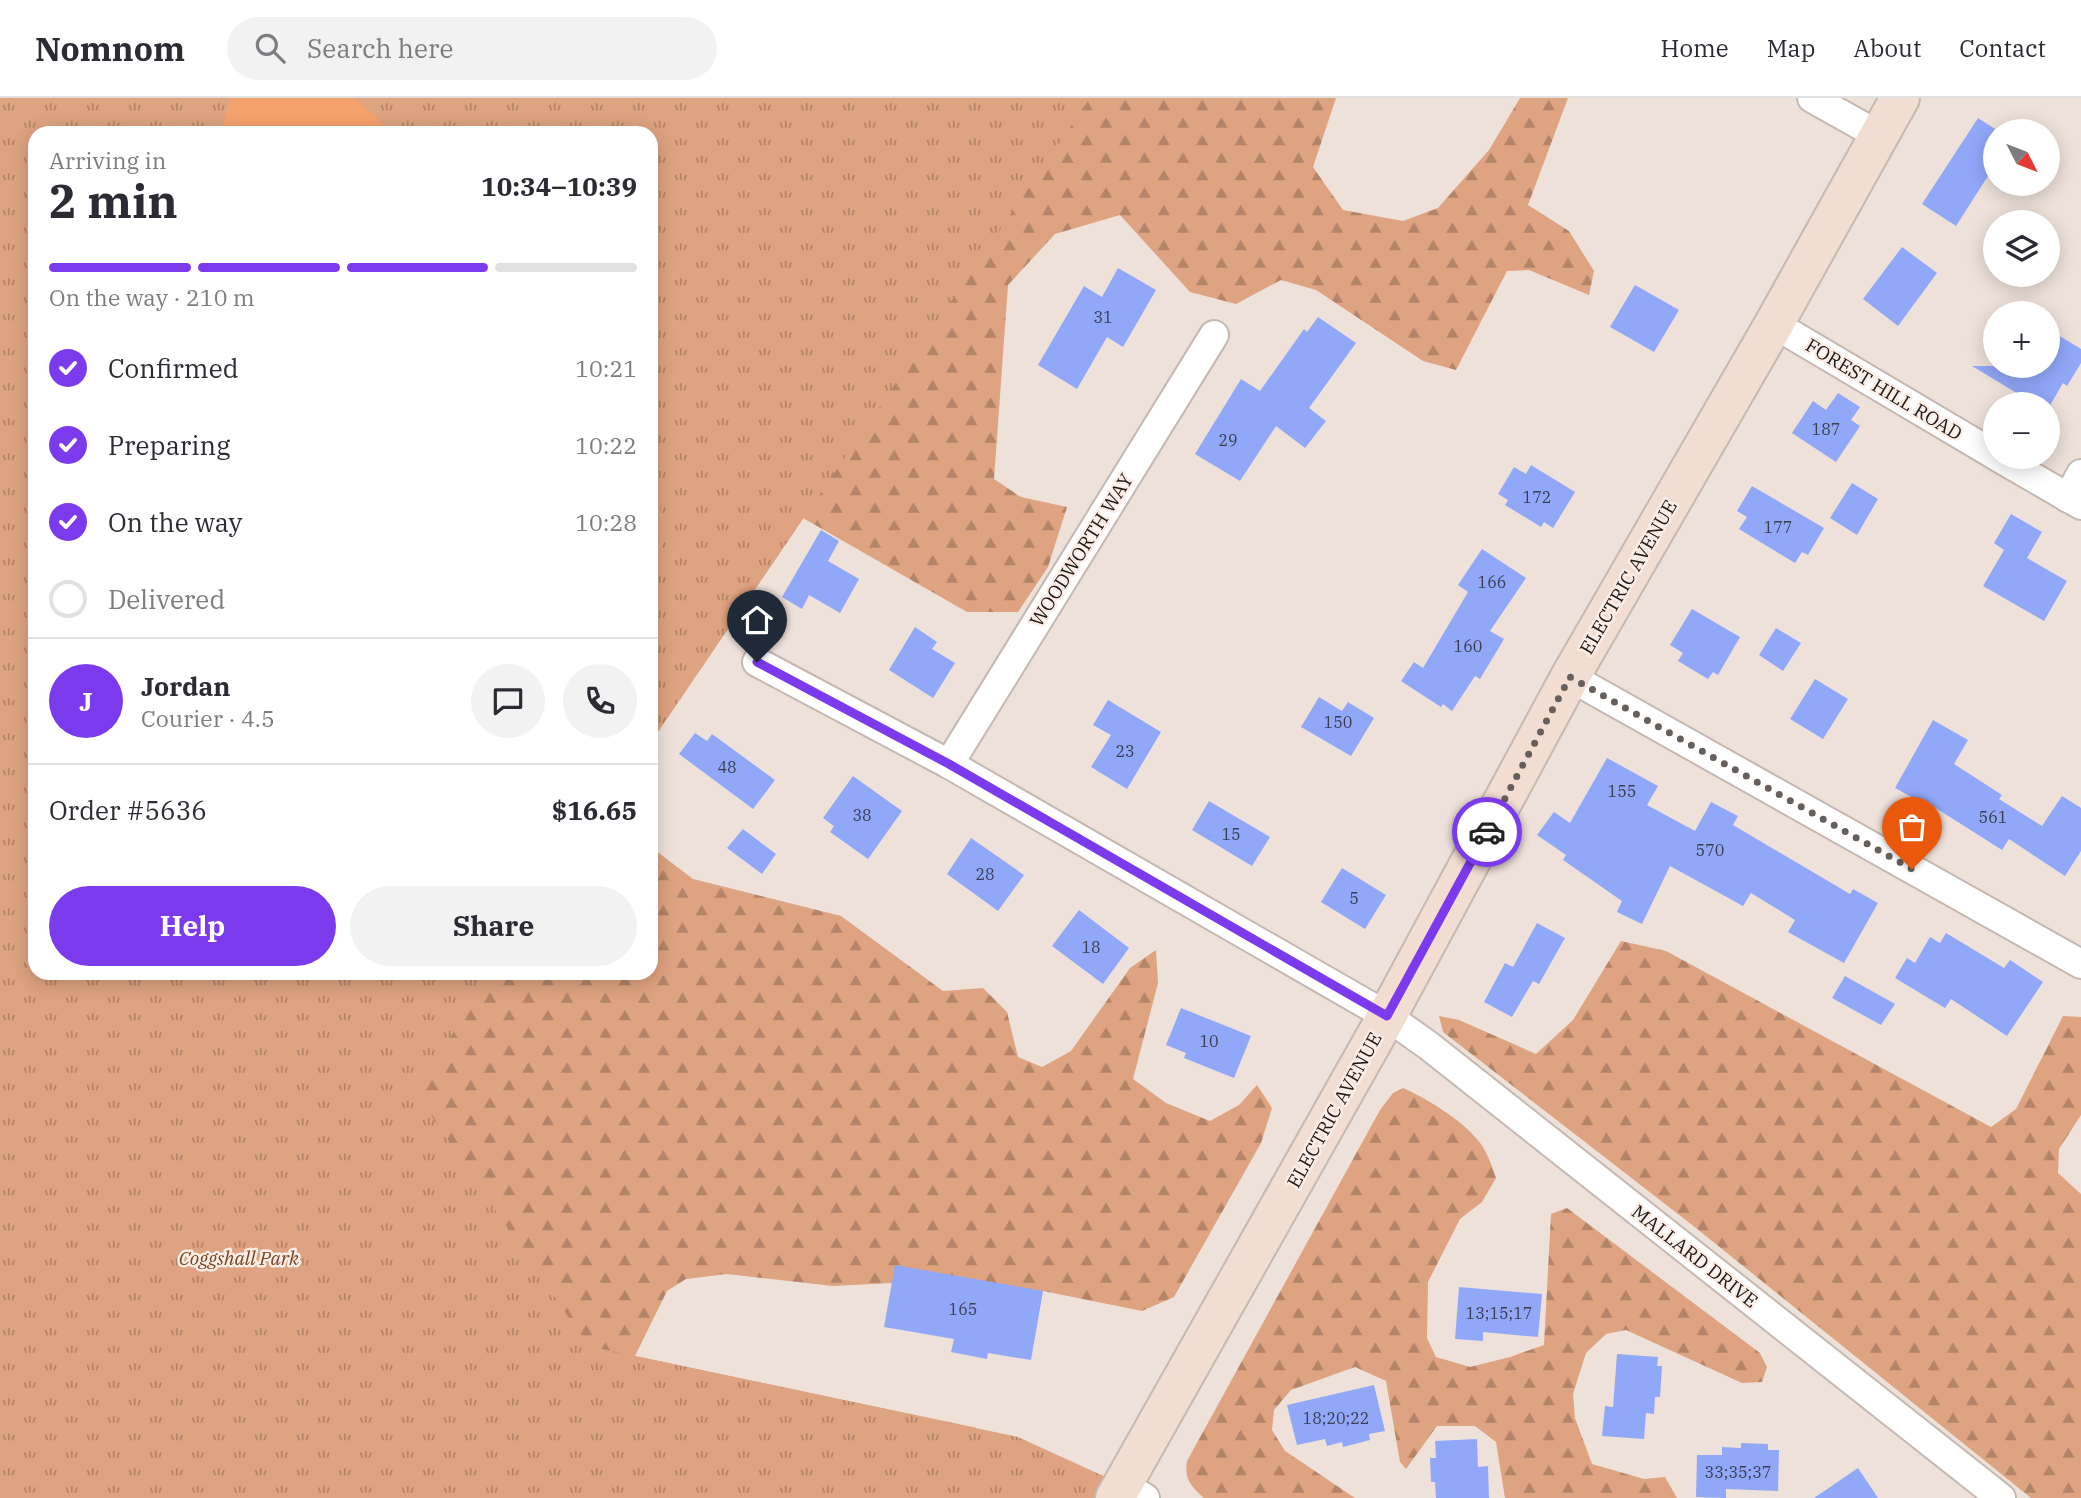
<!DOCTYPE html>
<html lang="en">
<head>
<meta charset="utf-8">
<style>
  :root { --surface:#fff; --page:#f2f2f3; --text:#2b2b33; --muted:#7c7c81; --line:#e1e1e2; --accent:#7c3aed }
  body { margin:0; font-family:"IBM Plex Serif",serif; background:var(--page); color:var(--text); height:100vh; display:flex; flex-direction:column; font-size:26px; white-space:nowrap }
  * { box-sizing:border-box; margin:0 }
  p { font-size:23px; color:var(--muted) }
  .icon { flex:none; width:38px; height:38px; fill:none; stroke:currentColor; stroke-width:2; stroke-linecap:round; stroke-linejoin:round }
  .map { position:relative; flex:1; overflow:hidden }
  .drawer { position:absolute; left:28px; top:28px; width:630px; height:854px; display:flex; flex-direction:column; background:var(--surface); border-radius:21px; box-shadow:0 4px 18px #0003 }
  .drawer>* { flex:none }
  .needle { width:46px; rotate:132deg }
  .buttons { position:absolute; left:1983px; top:21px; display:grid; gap:14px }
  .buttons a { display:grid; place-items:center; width:77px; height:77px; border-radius:50%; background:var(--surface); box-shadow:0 4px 18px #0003; font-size:35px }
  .pin { position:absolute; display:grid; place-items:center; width:60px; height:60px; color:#fff; margin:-72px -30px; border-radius:50% 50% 50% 0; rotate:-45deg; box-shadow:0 0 7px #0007 }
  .pin .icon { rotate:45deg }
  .courier { position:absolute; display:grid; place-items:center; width:70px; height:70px; margin:-35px; border:5px solid #7c3aed; border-radius:50%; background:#fff; color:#222; box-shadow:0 2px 9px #0007 }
  .overview em { font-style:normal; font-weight:700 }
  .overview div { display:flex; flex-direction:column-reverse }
  .overview { display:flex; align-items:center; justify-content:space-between; height:119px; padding:0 21px }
  h1 { font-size:46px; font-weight:700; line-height:52px }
  .bar { display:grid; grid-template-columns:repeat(4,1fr); gap:10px 7px; align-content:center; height:84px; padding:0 21px }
  .bar i { height:9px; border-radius:5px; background:var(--line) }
  .bar .active { background:var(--accent) }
  .bar p { grid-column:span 4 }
  .line { display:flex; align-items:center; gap:18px; padding:0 21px; border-top:2px solid var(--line) }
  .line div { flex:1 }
  .round { display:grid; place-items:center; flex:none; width:74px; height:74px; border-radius:37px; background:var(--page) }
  ol { padding:0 21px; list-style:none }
  li { display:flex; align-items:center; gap:21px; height:77px }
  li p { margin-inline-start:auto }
  li .icon { padding:7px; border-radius:50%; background:var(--accent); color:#fff; stroke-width:4 }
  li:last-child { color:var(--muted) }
  li i { width:38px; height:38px; border:4px solid var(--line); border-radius:50% }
  .action { display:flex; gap:14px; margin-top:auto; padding:14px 21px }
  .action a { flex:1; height:80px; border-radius:42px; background:var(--accent); color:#fff; font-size:28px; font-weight:700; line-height:80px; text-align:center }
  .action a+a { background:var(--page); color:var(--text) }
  header { display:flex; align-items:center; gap:42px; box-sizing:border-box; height:98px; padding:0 35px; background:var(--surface); border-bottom:2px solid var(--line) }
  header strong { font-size:33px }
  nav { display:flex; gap:38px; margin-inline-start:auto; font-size:24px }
  .search { width:490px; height:63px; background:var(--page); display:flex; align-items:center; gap:18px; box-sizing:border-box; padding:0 24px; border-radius:38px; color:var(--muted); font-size:26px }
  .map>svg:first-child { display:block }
</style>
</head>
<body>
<header>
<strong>Nomnom</strong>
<div class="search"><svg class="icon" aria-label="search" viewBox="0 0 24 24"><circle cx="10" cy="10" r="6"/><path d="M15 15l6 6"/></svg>Search here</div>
<nav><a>Home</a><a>Map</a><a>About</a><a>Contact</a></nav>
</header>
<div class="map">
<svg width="2081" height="1400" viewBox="0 0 2081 1400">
  <defs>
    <pattern id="forest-firs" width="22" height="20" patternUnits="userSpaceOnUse" patternTransform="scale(1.75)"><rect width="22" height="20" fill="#dea380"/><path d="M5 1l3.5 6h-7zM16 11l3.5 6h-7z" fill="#b38468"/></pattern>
    <pattern id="park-tufts" width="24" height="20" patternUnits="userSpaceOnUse" patternTransform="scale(1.75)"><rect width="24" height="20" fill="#dea380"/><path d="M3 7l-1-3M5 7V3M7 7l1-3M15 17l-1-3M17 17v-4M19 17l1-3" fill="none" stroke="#b38468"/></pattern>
  </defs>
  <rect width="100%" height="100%" fill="#eee1da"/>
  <g fill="url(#forest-firs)">
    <polygon points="0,0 35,35 35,875 651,875 651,749 693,781 841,818 943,893 983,890 1007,914 1018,959 1042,969 1071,953 1130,870 1156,852 1158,885 1133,981 1166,1005 1210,1023 1239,1007 1257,987 1272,1010 1261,1045 1174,1199 1142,1213 1043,1193 892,1185 833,1188 727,1176 686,1181 667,1193 635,1258 977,1330 0,1400"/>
    <polygon points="987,0 1336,0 1313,69 1343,112 1403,123 1438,110 1489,52 1520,0 1568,0 1528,107 1569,133 1594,173 1589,197 1529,172 1507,173 1456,272 1423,263 1316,192 1281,182 1236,206 1190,194 1120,117 1055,136 1008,187 994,381 1021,399 1067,409 1048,469 1018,514 967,514 803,420 651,644 651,35"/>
    <polygon points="1621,843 1666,853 1991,1029 2016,1011 2063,918 2081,919 2081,1017 2059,1051 2058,1075 2081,1096 2081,1400 2031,1400 1696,1130 1443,934 1439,918 1459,922 1536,956 1573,922"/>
    <path d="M1403 990C1426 1000 1460 1021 1476 1040 1487 1052 1491 1066 1496 1080L1482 1104 1460 1121 1428 1184 1427 1240 1436 1259 1470 1269 1510 1259 1544 1247 1551 1116 1567 1110 1760 1255 1767 1269 1762 1284 1742 1285 1626 1232 1606 1236 1586 1255 1573 1296 1575 1320 1592 1366 1644 1381 1665 1379 1677 1400H1505L1496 1344 1475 1328H1437L1406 1371 1400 1364 1386 1283 1355 1269 1291 1292 1274 1312 1272 1332 1285 1353 1355 1400H1204C1191 1388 1184 1382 1187 1363L1380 1012 1393 995Z"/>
  </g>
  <polygon fill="url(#park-tufts)" points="0,0 1090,0 651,644 651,35 35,35 35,875 494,875 414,992 588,1248 1018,1339 1123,1387 1115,1400 0,1400"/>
  <polygon fill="#dea380" points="651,373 656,385 664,435 651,496"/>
  <polygon fill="#f5a16d" points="231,0 354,0 378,20 390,35 221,35"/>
  <g fill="#91a8f9">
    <polygon points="1978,20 1995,31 1995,67 1956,128 1922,106"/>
    <polygon points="1902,149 1937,175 1898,228 1863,201"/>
    <polygon points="1118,170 1156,192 1123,249 1107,239 1077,291 1038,267 1084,188 1102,199"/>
    <polygon points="1635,187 1679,212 1654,254 1610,229"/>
    <polygon points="1318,219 1356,245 1309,310 1326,323 1305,350 1276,328 1240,383 1195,356 1241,281 1260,293 1304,231 1307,234"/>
    <polygon points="2048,231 2081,251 2081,265 2067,288 2063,285 2048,311 2048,306 2035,306 1972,268 2048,268"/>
    <polygon points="1838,295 1860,309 1851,322 1860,328 1836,364 1792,335 1813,303 1826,312"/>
    <polygon points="1531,367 1575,394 1553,430 1544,424 1541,429 1505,407 1508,402 1498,396 1514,369 1526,376"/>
    <polygon points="1852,385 1878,401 1857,437 1830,420"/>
    <polygon points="1752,388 1824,430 1808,457 1802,454 1795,465 1739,431 1747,419 1737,413"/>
    <polygon points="2011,416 2042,434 2027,460 2067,483 2044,523 1983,488 2004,452 1994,445"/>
    <polygon points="821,432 839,443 828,463 859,481 840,515 809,497 802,511 782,499"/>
    <polygon points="1482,451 1526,480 1490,533 1504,541 1480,581 1475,578 1452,613 1443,606 1441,609 1401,583 1414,564 1423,570 1468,494 1458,487"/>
    <polygon points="1692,511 1740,539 1718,577 1713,574 1708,581 1678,563 1683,555 1670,547"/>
    <polygon points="915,529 937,544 932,551 955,565 933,600 889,572"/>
    <polygon points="1776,530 1801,545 1783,573 1759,557"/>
    <polygon points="1815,581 1848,601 1823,641 1790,621"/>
    <polygon points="1319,599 1342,613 1348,604 1374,620 1351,658 1301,629"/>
    <polygon points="1108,602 1161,634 1127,691 1091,669 1111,637 1093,627"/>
    <polygon points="1933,622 1968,642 1954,666 2002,697 1999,701 2042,728 2062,698 2081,710 2081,753 2065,778 2009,741 2002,752 1931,707 1930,709 1895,690"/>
    <polygon points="695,635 707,643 712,636 775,682 753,711 679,656"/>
    <polygon points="1607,660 1658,688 1647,707 1695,733 1711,704 1738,718 1733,727 1850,796 1853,791 1878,805 1844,865 1788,834 1795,822 1751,795 1743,808 1670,768 1642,826 1617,814 1622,803 1563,762 1566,757 1537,737 1554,714 1570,725"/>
    <polygon points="853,678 902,713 868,761 830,734 834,728 823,720"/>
    <polygon points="1209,703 1270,739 1252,768 1192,732"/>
    <polygon points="743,731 776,756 762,776 727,750"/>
    <polygon points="971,740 1024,777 998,813 947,776"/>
    <polygon points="1342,770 1386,797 1365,831 1321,804"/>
    <polygon points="1079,812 1129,850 1103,886 1052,848"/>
    <polygon points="1537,825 1565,840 1539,886 1533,883 1512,919 1484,904 1505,865 1513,869"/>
    <polygon points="1946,835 2004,870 2010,862 2043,884 2007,938 1951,901 1945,910 1895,880 1907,860 1915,865 1930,839 1940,845"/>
    <polygon points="1845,878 1895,906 1881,927 1832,900"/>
    <polygon points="1181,910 1251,938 1234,980 1184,960 1186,955 1166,947"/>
    <polygon points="895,1167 1043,1193 1031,1262 988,1255 987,1261 951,1254 954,1241 884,1229"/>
    <polygon points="1459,1189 1542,1196 1538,1239 1483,1234 1483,1243 1455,1241"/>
    <polygon points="1617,1256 1658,1259 1657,1268 1662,1268 1660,1299 1655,1299 1654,1316 1646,1315 1644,1341 1602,1338 1605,1308 1613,1309"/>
    <polygon points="1374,1287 1385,1333 1369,1336 1370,1342 1343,1349 1342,1344 1327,1348 1325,1341 1297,1347 1287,1307"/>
    <polygon points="1477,1341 1478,1369 1488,1368 1489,1400 1436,1400 1435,1384 1431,1384 1430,1360 1436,1360 1435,1343"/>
    <polygon points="1741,1345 1768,1346 1768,1352 1779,1352 1778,1393 1726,1391 1726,1400 1696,1399 1697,1357 1722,1357 1722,1349 1741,1350"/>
    <polygon points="1858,1370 1878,1400 1814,1400"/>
  </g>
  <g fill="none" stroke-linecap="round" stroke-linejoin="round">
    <defs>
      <g id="minor">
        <polyline points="1812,0 1878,37"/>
        <polyline points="1774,226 1995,357"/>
        <polyline points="1998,359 2081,407"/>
        <polyline points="2068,400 2081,376"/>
        <polyline points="757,564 949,666 1387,918 1429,948 2001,1400"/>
        <polyline points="1570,579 2081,866"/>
        <polyline points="949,666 1214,237"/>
        <polyline points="1123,1387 1145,1400"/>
      </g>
      <polyline id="secondary" points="1115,1400 1387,918 1570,579 1774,226 1900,0"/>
    </defs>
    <use href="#minor" stroke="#c5b8b1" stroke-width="32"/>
    <use href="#secondary" stroke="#c5b8b1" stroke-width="42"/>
    <use href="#minor" stroke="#fff" stroke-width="28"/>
    <use href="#secondary" stroke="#f1ddd1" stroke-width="38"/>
  </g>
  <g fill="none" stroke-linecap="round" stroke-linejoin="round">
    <polyline stroke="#675f5b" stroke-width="7" stroke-dasharray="0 12.6" points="1487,734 1570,579 1912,771"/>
    <polyline stroke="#7c3aed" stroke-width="9" points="757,564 949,666 1387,918 1487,734"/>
  </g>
  <g text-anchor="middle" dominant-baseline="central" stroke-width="5" stroke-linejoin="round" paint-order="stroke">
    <g font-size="16" fill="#3b3d50">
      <text x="1103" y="219">31</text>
      <text x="1826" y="331">187</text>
      <text x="1228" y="342">29</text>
      <text x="1537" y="399">172</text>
      <text x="1778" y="429">177</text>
      <text x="1492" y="484">166</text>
      <text x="1468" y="548">160</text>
      <text x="1338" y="624">150</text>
      <text x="1125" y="653">23</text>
      <text x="727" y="669">48</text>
      <text x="1622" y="693">155</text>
      <text x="862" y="717">38</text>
      <text x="1993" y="719">561</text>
      <text x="1231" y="736">15</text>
      <text x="1710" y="752">570</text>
      <text x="985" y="776">28</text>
      <text x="1354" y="800">5</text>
      <text x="1091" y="849">18</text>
      <text x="1209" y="943">10</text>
      <text x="963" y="1211">165</text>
      <text x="1499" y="1215">13;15;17</text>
      <text x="1336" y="1320">18;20;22</text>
      <text x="1738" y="1374">33;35;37</text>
    </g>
    <g font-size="19" fill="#1e1917" stroke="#fceee7">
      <text transform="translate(1884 291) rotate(31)">FOREST HILL ROAD</text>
      <text transform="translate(1081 452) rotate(-58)">WOODWORTH WAY</text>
      <text transform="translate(1628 479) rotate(-60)">ELECTRIC AVENUE</text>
      <text transform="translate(1334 1012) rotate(-61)">ELECTRIC AVENUE</text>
      <text transform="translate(1695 1158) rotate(38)">MALLARD DRIVE</text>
    </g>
    <g font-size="19" font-style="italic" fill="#77411c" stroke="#fceee7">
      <text x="239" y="1160">Coggshall Park</text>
    </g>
  </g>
</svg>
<div class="buttons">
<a><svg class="needle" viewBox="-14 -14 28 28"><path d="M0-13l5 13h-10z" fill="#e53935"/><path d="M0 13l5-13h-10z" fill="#7c7c81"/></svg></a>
<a><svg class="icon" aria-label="layers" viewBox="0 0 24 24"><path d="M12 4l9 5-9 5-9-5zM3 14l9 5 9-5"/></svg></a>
<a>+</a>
<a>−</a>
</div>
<div class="pin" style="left:1912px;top:771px;background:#ea580c"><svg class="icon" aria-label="bag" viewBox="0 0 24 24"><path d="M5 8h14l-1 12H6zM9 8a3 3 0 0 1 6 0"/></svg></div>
<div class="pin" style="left:757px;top:564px;background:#1f2937"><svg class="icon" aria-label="home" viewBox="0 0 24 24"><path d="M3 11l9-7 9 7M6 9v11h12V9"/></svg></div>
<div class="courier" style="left:1487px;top:734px"><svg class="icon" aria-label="car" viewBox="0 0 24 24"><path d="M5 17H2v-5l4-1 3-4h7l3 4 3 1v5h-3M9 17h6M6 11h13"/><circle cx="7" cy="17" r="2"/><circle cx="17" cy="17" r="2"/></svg></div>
<section class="drawer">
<div class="overview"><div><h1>2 min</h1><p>Arriving in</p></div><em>10:34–10:39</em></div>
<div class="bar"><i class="active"></i><i class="active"></i><i class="active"></i><i></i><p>On the way · 210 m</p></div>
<ol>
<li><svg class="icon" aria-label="check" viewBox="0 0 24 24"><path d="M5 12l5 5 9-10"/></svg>Confirmed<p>10:21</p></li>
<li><svg class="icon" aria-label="check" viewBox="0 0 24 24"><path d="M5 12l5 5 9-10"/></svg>Preparing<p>10:22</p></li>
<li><svg class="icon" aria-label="check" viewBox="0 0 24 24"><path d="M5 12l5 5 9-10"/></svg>On the way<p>10:28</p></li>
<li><i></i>Delivered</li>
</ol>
<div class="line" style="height:126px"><b class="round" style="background:var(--accent);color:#fff">J</b><div><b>Jordan</b><p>Courier · 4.5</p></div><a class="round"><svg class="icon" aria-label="chat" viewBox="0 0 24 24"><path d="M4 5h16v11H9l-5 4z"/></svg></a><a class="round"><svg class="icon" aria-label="phone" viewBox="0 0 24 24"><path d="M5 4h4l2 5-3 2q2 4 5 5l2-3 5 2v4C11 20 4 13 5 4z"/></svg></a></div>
<div class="line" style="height:91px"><div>Order #5636</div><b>$16.65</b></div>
<div class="action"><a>Help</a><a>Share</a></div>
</section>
</div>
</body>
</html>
